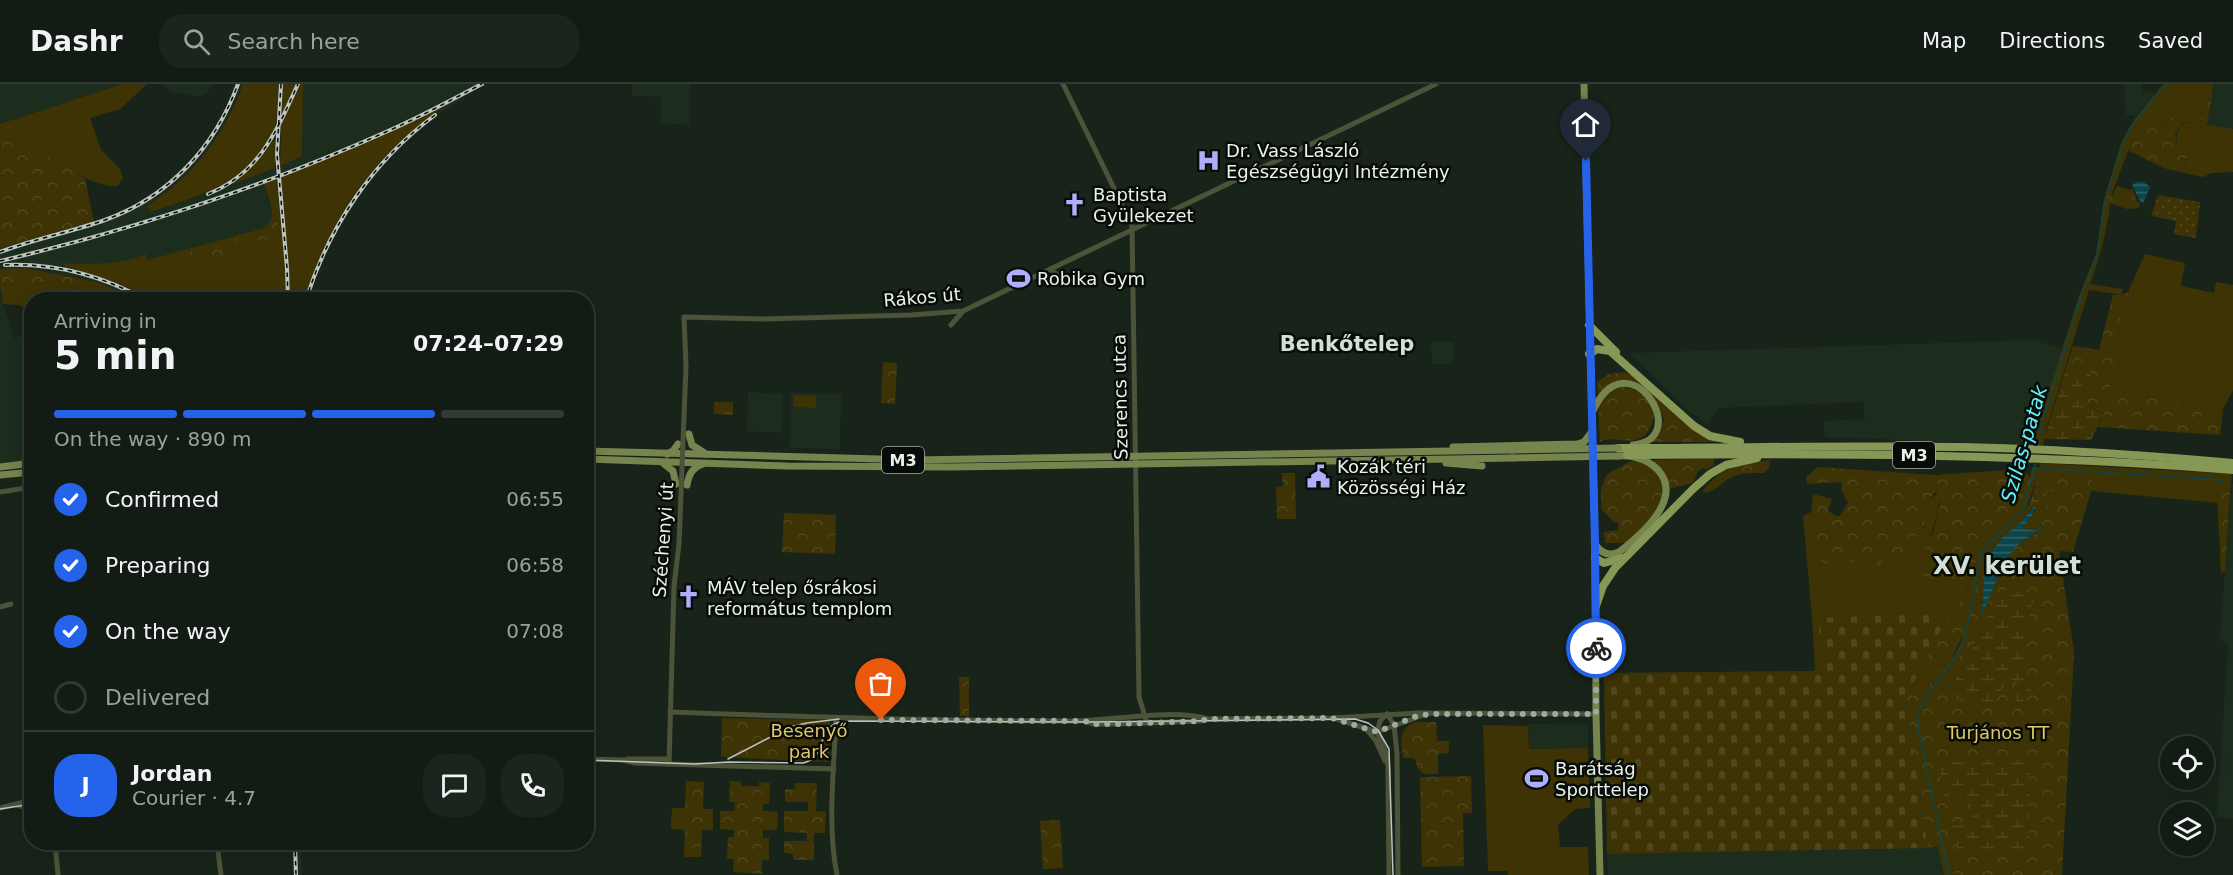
<!DOCTYPE html>
<html lang="en">
<head>
<meta charset="utf-8">
<style>
  :root { --surface:#121b14; --page:#1b241d; --text:#f1f3f6; --muted:#9ca1a0; --line:#313934; --accent:#2563eb }
  body { margin:0; font-family:"DejaVu Sans",sans-serif; background:var(--page); color:var(--text); height:100vh; display:flex; flex-direction:column; font-size:22px; white-space:nowrap }
  * { box-sizing:border-box; margin:0 }
  p { font-size:20px; color:var(--muted) }
  .icon { flex:none; width:33px; height:33px; fill:none; stroke:currentColor; stroke-width:2; stroke-linecap:round; stroke-linejoin:round }
  .map { position:relative; flex:1; overflow:hidden }
  .panel { position:absolute; left:24px; top:208px; width:570px; height:558px; display:flex; flex-direction:column; background:var(--surface); border-radius:24px; box-shadow:0 3px 15px #0003,0 0 0 2px var(--line) }
  .panel>* { flex:none }
  .controls { position:absolute; left:2160px; top:652px; display:grid; gap:12px }
  .controls a { display:grid; place-items:center; width:54px; height:54px; border-radius:50%; background:var(--surface); box-shadow:0 3px 15px #0003,0 0 0 2px var(--line); font-size:30px }
  .pin { position:absolute; display:grid; place-items:center; width:51px; height:51px; color:#fff; margin:-62px -26px; border-radius:50% 50% 50% 0; rotate:-45deg; box-shadow:0 0 6px #0007 }
  .pin .icon { rotate:45deg }
  .courier { position:absolute; display:grid; place-items:center; width:60px; height:60px; margin:-30px; border:4px solid #2563eb; border-radius:50%; background:#fff; color:#222; box-shadow:0 2px 8px #0007 }
  .overview em { font-style:normal; font-weight:700 }
  .overview div { display:flex; flex-direction:column-reverse }
  .overview { display:flex; align-items:center; justify-content:space-between; height:102px; padding:0 30px }
  h1 { font-size:39px; font-weight:700; line-height:45px }
  .bar { display:grid; grid-template-columns:repeat(4,1fr); gap:9px 6px; align-content:center; height:72px; padding:0 30px }
  .bar i { height:8px; border-radius:4px; background:var(--line) }
  .bar .current { background:var(--accent) }
  .bar p { grid-column:span 4 }
  .line { display:flex; align-items:center; gap:15px; padding:0 30px; border-top:2px solid var(--line) }
  .line div { flex:1 }
  .round { display:grid; place-items:center; flex:none; width:63px; height:63px; border-radius:24px; background:var(--page) }
  ol { padding:0 30px; list-style:none }
  li { display:flex; align-items:center; gap:18px; height:66px }
  li p { margin-inline-start:auto }
  li .icon { padding:6px; border-radius:50%; background:var(--accent); color:#fff; stroke-width:4 }
  li:last-child { color:var(--muted) }
  li i { width:33px; height:33px; border:3px solid var(--line); border-radius:50% }
  header { display:flex; align-items:center; gap:36px; box-sizing:border-box; height:84px; padding:0 30px; background:var(--surface); border-bottom:2px solid var(--line) }
  header strong { font-size:28px }
  nav { display:flex; gap:33px; margin-inline-start:auto; font-size:21px }
  .search { width:420px; height:54px; background:var(--page); display:flex; align-items:center; gap:15px; box-sizing:border-box; padding:0 21px; border-radius:24px; color:var(--muted); font-size:22px }
  .map>svg:first-child { display:block }
</style>
</head>
<body>
<header>
<strong>Dashr</strong>
<div class="search"><svg class="icon" aria-label="search" viewBox="0 0 24 24"><circle cx="10" cy="10" r="6"/><path d="M15 15l6 6"/></svg>Search here</div>
<nav><a>Map</a><a>Directions</a><a>Saved</a></nav>
</header>
<div class="map">
<svg width="2233" height="791" viewBox="0 0 2233 791">
  <defs>
    <pattern id="forest-crowns" width="20" height="18" patternUnits="userSpaceOnUse" patternTransform="scale(1.5)"><rect width="20" height="18" fill="#3e3305"/><path d="M2 6a3 3 0 1 1 6 0M12 15a3 3 0 1 1 6 0" fill="none" stroke="#51471d"/></pattern>
    <pattern id="wetland-marsh" width="20" height="14" patternUnits="userSpaceOnUse" patternTransform="scale(1.5)"><rect width="20" height="14" fill="#3e3305"/><path d="M1 5h8M5 5V1M11 12h8M15 12V8" fill="none" stroke="#51471d"/></pattern>
    <pattern id="cemetery-stones" width="16" height="16" patternUnits="userSpaceOnUse" patternTransform="scale(1.5)"><rect width="16" height="16" fill="#3e3305"/><path d="M2 7V4a2 2 0 0 1 4 0v3zM10 15v-3a2 2 0 0 1 4 0v3z" fill="#51471d"/></pattern>
    <pattern id="garden-dots" width="8" height="8" patternUnits="userSpaceOnUse" patternTransform="scale(1.5)"><rect width="8" height="8" fill="#3e3305"/><path d="M2 2h.1M6 6h.1" fill="none" stroke="#51471d" stroke-width="1.8" stroke-linecap="round"/></pattern>
    <pattern id="water-rules" width="6" height="5" patternUnits="userSpaceOnUse" patternTransform="scale(1.5)"><rect width="6" height="5" fill="#0d464a"/><path d="M0 2.5h6" fill="none" stroke="#306164"/></pattern>
  </defs>
  <rect width="100%" height="100%" fill="#18241a"/>
  <g fill="#1c2d1e">
    <polygon points="0,0 122,0 0,40"/>
    <polygon points="161,0 213,0 207,9 197,13 171,7"/>
    <polygon points="235,0 243,0 219,52 190,89 148,122 150,128 194,115 218,104 235,94 255,75 273,50 276,51 279,44 279,77 275,77 275,55 258,77 235,99 302,72 303,0 486,0 437,31 407,57 378,87 341,139 317,188 308,216 304,216 322,169 346,124 361,102 375,84 404,54 449,19 402,42 264,99 272,129 270,139 264,144 125,182 60,179 123,201 151,216 138,216 100,199 0,185 0,164 94,138 134,121 156,107 194,72 211,50 225,26"/>
    <polygon points="632,0 690,0 689,41 661,39 661,13 632,12"/>
    <polygon points="2124,0 2142,0 2143,8 2155,9 2136,32 2126,31"/>
    <polygon points="2213,0 2233,0 2233,45 2207,41"/>
    <polygon points="276,101 281,109 289,176 290,216 286,216 286,177"/>
    <polygon points="0,211 14,254 32,249 31,377 0,381"/>
    <polygon points="2034,256 2062,265 2037,343 2034,361 1825,353 1823,337 1865,335 1863,318 1718,324 1708,340 1687,326 1630,269"/>
    <polygon points="1431,258 1454,258 1453,280 1432,280"/>
    <polygon points="748,308 783,310 782,349 747,347"/>
    <polygon points="791,309 841,310 840,365 790,364"/>
    <polygon points="2231,400 2233,400 2233,735 2217,733 2228,560 2220,556"/>
    <polygon points="1588,639 1588,664 1529,665 1529,640"/>
    <polygon points="293,759 301,759 302,791 294,791"/>
    <polygon points="1938,763 1944,791 1608,791 1607,770"/>
  </g>
  <g fill="#3e3305">
    <path d="M122 0H147L120 25 90 34 101 66 120 85 123 94 118 102C92 107 24 57 0 43V40Z"/>
    <path d="M243 0H279C278 16 278 36 273 50 271 56 266 61 262 66 234 103 193 115 150 128L147 122C196 89 222 55 243 0Z"/>
    <polygon points="282,0 303,0 302,72 280,82"/>
    <path d="M2163 0H2213L2212 12 2207 13 2203 36C2187 39 2177 26 2162 41L2159 38 2158 23 2132 57 2114 104 2110 105C2109 114 2110 121 2109 129 2105 154 2099 176 2090 200L2123 205 2122 211 2089 206 2046 346 2043 361H2034L2037 343 2080 209 2096 170 2104 116 2121 59 2134 36Z"/>
    <path d="M453 17C440 26 427 34 416 44 362 87 324 151 304 216H290C290 174 282 134 280 93L402 42Z"/>
    <path d="M2191 38 2233 45V88L2211 89 2203 93 2184 89 2183 83 2187 74C2179 62 2171 53 2182 40Z"/>
    <polygon points="275,52 275,84 233,100 258,77 274,56"/>
    <path d="M276 94 286 177V216H151L123 201 57 179C89 180 117 182 146 170L147 176 264 144C279 135 268 113 264 99Z"/>
    <polygon points="2145,170 2185,179 2181,202 2214,209 2216,198 2233,201 2233,306 2223,325 2109,306 2121,279 2117,265 2121,232 2129,215 2128,208"/>
    <polygon points="48,199 87,207 84,216 32,216 31,228 19,221 3,220 0,202"/>
    <polygon points="794,311 816,312 816,324 793,323"/>
    <path d="M2040 379 2232 390 2230 407 2220 401 2217 407 2218 419 2091 407 2092 392 2039 389 2024 430 1993 463 1987 472 1984 489 1981 486 1963 566 1936 604 1933 600 1926 606 1918 607V601L1912 600 1919 586 1924 584 1929 577 1930 581 1949 582 1960 560 1971 517 1960 532 1949 527V529L1822 581 1815 587 1812 533 1803 432 1811 428 1816 445V469L1823 479 1870 476 1885 471 1899 473 1907 458 1923 447 1929 415 1935 412 1940 402C1940 433 1928 456 1920 485 1934 501 1943 507 1966 509L1979 469 1989 456 2023 423 2032 383H2040Z"/>
    <polygon points="1483,641 1528,642 1529,665 1588,664 1590,724 1575,725 1558,741 1560,763 1588,763 1589,791 1508,791 1508,787 1488,787"/>
    <polygon points="1948,761 1954,791 1944,791 1938,763"/>
  </g>
  <g fill="url(#forest-crowns)">
    <path d="M2208 11 2212 12 2207 41 2191 38 2182 39 2175 50 2177 59 2184 65 2187 72 2183 83 2184 89 2164 84 2129 67C2133 52 2141 26 2158 23L2159 38 2162 41 2175 31 2201 37Z"/>
    <polygon points="0,43 85,95 94,138 0,164"/>
    <polygon points="2117,102 2130,106 2132,104 2137,117 2140,119 2139,124 2127,125 2109,119 2107,114 2110,105 2114,104 2110,116"/>
    <path d="M274 133H277L280 154C269 159 261 154 249 159 224 167 194 193 169 174L260 148 272 140Z"/>
    <polygon points="24,184 100,199 138,216 84,216 87,207 48,199 0,202 0,185"/>
    <path d="M2128 208 2129 215 2121 232 2117 265 2121 279 2109 306 2223 325 2220 351 2098 343 2104 329C2090 326 2084 315 2082 301L2091 291 2083 284 2074 293 2065 287 2073 262 2099 266 2113 211H2122Z"/>
    <polygon points="883,278 897,279 895,320 881,319"/>
    <path d="M1625 288 1642 297 1719 357 1715 358H1650L1659 347 1664 335C1653 304 1623 278 1598 312L1597 298 1609 290Z"/>
    <path d="M1622 303C1643 305 1662 322 1650 344 1648 348 1645 352 1641 354 1628 361 1612 351 1600 358L1598 322 1609 308Z"/>
    <polygon points="714,318 733,318 733,331 714,330"/>
    <polygon points="1714,374 1714,381 1706,386 1703,384 1698,387 1693,399 1668,405 1653,378 1654,376"/>
    <path d="M1770 376 1769 384 1764 389C1754 389 1740 388 1730 394 1721 399 1716 407 1705 409L1703 407C1721 382 1740 380 1770 376Z"/>
    <path d="M1631 377C1650 377 1656 389 1664 403L1659 425 1627 459H1605L1604 448 1618 446 1619 439 1614 438 1601 425V405L1607 390Z"/>
    <path d="M1818 383 1935 391 2022 385 2031 394 2023 423 1989 456 1979 469 1966 508 1969 509C1975 531 1957 562 1949 582L1940 581 1929 592 1926 588 1929 578 1924 584 1919 586 1949 529V526L1960 532 1961 528 1956 522 1966 509 1954 508 1926 498 1920 484 1926 461 1933 449 1940 419 1937 414 1939 405 1929 415 1923 447 1908 458 1899 474 1885 471 1878 484 1870 476 1823 480 1816 469V445L1811 428 1813 410 1832 415 1828 427 1836 432H1840L1848 419 1841 405 1842 398 1807 400 1806 393Z"/>
    <polygon points="1282,389 1295,389 1296,435 1277,435 1276,403 1283,402"/>
    <path d="M2039 389 2092 392 2091 407 2073 468 2059 467 2074 568 2062 791H1954L1948 761 1928 764 1905 615 1912 600 1918 601 1919 607 1926 606 1930 599 1936 604 1963 566 1976 500 1978 495 1980 494V485L1984 489 1982 528C1994 508 1999 483 2014 464 2021 457 2030 453 2038 448L2025 445 2023 442 2030 435 2035 426 2040 427 2046 410 2043 414 2037 411 2032 413Z"/>
    <polygon points="2220,400 2230,407 2225,487 2221,489 2217,407"/>
    <polygon points="784,429 836,431 835,470 782,468"/>
    <polygon points="959,593 969,593 969,632 960,632"/>
    <polygon points="722,634 830,636 829,678 721,673"/>
    <path d="M1416 638H1436L1437 657H1449V669L1438 670V690H1424L1417 683 1416 677 1412 674H1403C1401 659 1398 644 1416 638Z"/>
    <polygon points="1471,692 1472,729 1463,729 1464,782 1422,783 1420,693"/>
    <polygon points="686,697 704,698 703,725 713,725 713,746 702,746 701,773 684,773 685,746 671,745 672,724 685,724"/>
    <polygon points="730,697 741,698 741,702 759,702 759,698 770,699 769,720 763,720 763,727 778,728 777,746 763,746 763,754 769,754 769,776 762,776 762,790 733,788 734,775 727,775 728,753 734,753 734,746 720,745 720,727 734,727 735,718 729,718"/>
    <polygon points="795,699 817,699 816,727 826,728 825,749 814,749 814,776 793,776 793,770 784,769 784,757 807,757 807,749 784,748 784,727 808,727 808,718 785,718 785,705 795,705"/>
    <polygon points="1060,736 1063,784 1043,785 1040,737"/>
  </g>
  <g fill="url(#wetland-marsh)">
    <path d="M2090 282 2091 291 2082 302C2084 314 2090 327 2104 329L2091 356 2044 355 2065 287 2074 293 2083 284Z"/>
    <path d="M2051 405 2058 412 2054 422 2040 427 2035 426 2034 421 2020 439 2003 453 1987 473C1999 450 2024 438 2032 413L2037 411 2043 414Z"/>
    <path d="M2006 506 2024 508 2033 516 2025 552 2024 587 2032 603 2028 613 2022 620 2016 616 2018 599 2010 595 2004 601 1993 622C1978 624 1956 621 1950 605L1972 568 1980 539 1987 534 1998 508Z"/>
    <polygon points="2029,675 2029,770 1958,768 1952,742 1964,741 1976,729 1966,710 1945,713 1938,678"/>
  </g>
  <polygon fill="url(#cemetery-stones)" points="1949,529 1905,615 1928,764 1607,770 1604,589 1814,587 1822,581 1818,534"/>
  <polygon fill="url(#garden-dots)" points="2158,111 2200,118 2196,154 2174,150 2176,137 2151,132"/>
  <g fill="url(#water-rules)">
    <polygon points="2137,98 2144,98 2150,103 2143,120 2140,117 2132,101"/>
    <path d="M2035 421C2035 430 2029 436 2023 442L2025 445 2038 447C2030 453 2021 457 2015 464 1999 483 1993 509 1982 530L1984 489 1987 473 2003 453 2020 439Z"/>
  </g>
  <g fill="none" stroke-linecap="round" stroke-linejoin="round">
    <g stroke="#0d464a" stroke-width="1.5">
      <polyline points="2038,362 2041,341 2082,210 2097,171 2105,115 2126,52 2132,41 2166,0"/>
      <polyline points="2037,384 2223,396 2223,400"/>
      <polyline points="2038,447 2042,443"/>
      <polyline points="1949,791 1919,649 1919,625 1964,559 1981,469 2023,425 2036,378"/>
    </g>
    <g stroke="#4c5339" stroke-width="5">
      <polyline points="1063,0 1132,141 1139,613 1147,639"/>
      <polyline points="1050,185 1059,192"/>
      <polyline points="951,241 963,227"/>
      <polyline points="686,282 684,233 763,235 911,231 963,227 1436,0"/>
      <polyline points="0,408 32,403"/>
      <polyline points="0,523 11,520"/>
      <path d="M670 628C804 633 938 637 1072 637 1110 637 1173 624 1208 635L1332 634 1419 629 1596 630"/>
      <polyline points="1387,630 1394,641 1397,670 1398,791"/>
      <path d="M836 634C834 685 827 741 837 791"/>
      <polyline points="1337,635 1377,648 1421,632"/>
      <polyline points="1085,637 1093,640 1118,640 1201,637 1207,635"/>
      <polyline points="1367,646 1376,657 1385,677"/>
      <polyline points="1377,648 1386,669 1388,683 1389,791"/>
      <polyline points="1377,648 1380,637 1387,630"/>
      <polyline points="586,675 623,676 635,679 834,685"/>
      <polyline points="627,675 669,675"/>
      <polyline points="669,680 674,502 679,460"/>
      <polyline points="17,721 24,723 32,722"/>
      <polyline points="0,724 32,716"/>
      <polyline points="55,759 58,791"/>
      <polyline points="217,759 221,791"/>
    </g>
    <g stroke="#76844e" stroke-width="7">
      <polyline points="1584,0 1595,460 1596,630 1600,791"/>
      <path d="M1592 329C1626 249 1696 355 1633 361"/>
      <polyline points="689,350 692,361 706,370"/>
      <polyline points="1453,363 1577,360 1584,358 1591,349"/>
      <polyline points="586,367 915,376 1513,366"/>
      <polyline points="667,370 673,367 678,360"/>
      <polyline points="586,375 787,382 950,383 1512,374"/>
      <polyline points="663,379 673,387 676,400"/>
      <polyline points="1446,379 1482,382"/>
      <polyline points="0,383 32,379"/>
      <polyline points="0,391 32,388"/>
      <path d="M687 401C689 390 692 384 703 380"/>
      <path d="M1595 460C1601 469 1609 473 1619 468 1641 451 1685 414 1657 385 1647 375 1632 371 1618 372"/>
    </g>
    <g stroke="#879856" stroke-width="8">
      <polyline points="1589,241 1616,268"/>
      <polyline points="1589,270 1597,265 1610,267 1694,342 1710,352 1740,358"/>
      <path d="M1618 364C1733 364 1849 361 1964 363 2054 365 2144 371 2233 379"/>
      <path d="M1627 371C1829 369 2031 370 2233 386"/>
      <polyline points="1595,474 1604,479 1622,474"/>
      <polyline points="1596,522 1603,502 1615,484 1693,405 1710,390 1726,381 1757,374"/>
    </g>
    <g stroke="#bcc4bd" stroke-width="1.5">
      <polyline points="728,675 790,643 807,639 839,635"/>
      <path d="M586 676 694 680 729 678 803 679C830 673 813 641 845 637L1088 638 1355 635 1368 639 1378 646 1389 665 1393 791"/>
      <polyline points="0,725 32,720"/>
    </g>
    <defs>
      <g id="rail">
        <polyline points="281,0 277,70 287,184 288,216"/>
        <path d="M208 110C260 89 276 48 298 0"/>
        <path d="M0 168C34 155 71 148 105 136 169 113 215 63 238 0"/>
        <path d="M0 177C133 146 263 103 388 47 420 33 451 16 482 0"/>
        <path d="M5 181C55 179 103 192 146 216"/>
        <path d="M306 216C329 142 373 77 435 31"/>
        <polyline points="295,759 296,791"/>
      </g>
    </defs>
    <use href="#rail" stroke="#bcc4bd" stroke-width="4"/>
    <use href="#rail" stroke="#070c08" stroke-width="1.5" stroke-dasharray="4.5" stroke-linecap="butt"/>
    <polyline stroke="#4c5339" stroke-width="5" points="679,460 686,282"/>
    <g stroke="#76844e" stroke-width="7">
      <polyline points="1513,366 1618,364"/>
      <polyline points="1512,374 1618,372"/>
    </g>
  </g>
  <g fill="none" stroke-linecap="round" stroke-linejoin="round">
    <polyline stroke="#a0aaa2" stroke-width="6" stroke-dasharray="0 10.8" points="881,636 1085,637 1093,640 1118,640 1201,637 1208,635 1332,634 1377,648 1414,633 1429,630 1596,630 1596,564"/>
    <polyline stroke="#2563eb" stroke-width="8" points="1586,77 1595,460 1596,564"/>
  </g>
  <defs>
    <symbol id="hospital-bare" viewBox="-9 -9 18 18"><path d="M-5-5h3v3.5h4V-5h3V5h-3V1.5h-4V5h-3Z" fill="#aeaefb" stroke="#070c08" stroke-width="2.5" paint-order="stroke"/></symbol>
    <symbol id="church-bare" viewBox="-9 -9 18 18"><path d="M-1.2-6h2.4v3.5h3.3v2.4h-3.3V6h-2.4V-.1h-3.3v-2.4h3.3Z" fill="#aeaefb" stroke="#070c08" stroke-width="2.5" paint-order="stroke"/></symbol>
    <symbol id="stadium-bare" viewBox="-9 -9 18 18"><path d="M0-5a6.5 5 0 1 0 0 10a6.5 5 0 1 0 0-10ZM-3.5-1.8h7v3.6h-7Z" fill="#aeaefb" stroke="#070c08" stroke-width="2.5" paint-order="stroke"/></symbol>
    <symbol id="civic-bare" viewBox="-9 -9 18 18"><path d="M-.6-6.5H3V-4.5H.6V-3L4-1V1h2V6H-6V1h2V-1L-.6-3ZM-1.2 2.5V6h2.4V2.5Z" fill="#aeaefb" stroke="#070c08" stroke-width="2.5" paint-order="stroke"/></symbol>
  </defs>
  <g fill-rule="evenodd">
    <use href="#hospital-bare" x="1192" y="60" width="33" height="33"/>
    <use href="#church-bare" x="1058" y="104" width="33" height="33"/>
    <use href="#stadium-bare" x="1002" y="178" width="33" height="33"/>
    <use href="#civic-bare" x="1302" y="376" width="33" height="33"/>
    <use href="#church-bare" x="672" y="496" width="33" height="33"/>
    <use href="#stadium-bare" x="1520" y="678" width="33" height="33"/>
  </g>
  <g text-anchor="middle" dominant-baseline="central" stroke-width="5" stroke-linejoin="round" paint-order="stroke">
    <g fill="#070c08" stroke="#a6ada7" stroke-width="1.5">
      <rect x="1893" y="358" width="42" height="26" rx="4.5"/>
      <rect x="882" y="363" width="42" height="26" rx="4.5"/>
    </g>
    <g font-size="16" font-weight="bold" fill="#eaf2eb">
      <text x="1914" y="371">M3</text>
      <text x="903" y="376">M3</text>
    </g>
    <g font-size="18" fill="#eaf2eb" stroke="#070c08" text-anchor="start">
      <text x="1226" y="66">Dr. Vass László<tspan x="1226" dy="21">Egészségügyi Intézmény</tspan></text>
      <text x="1093" y="110">Baptista<tspan x="1093" dy="21">Gyülekezet</tspan></text>
      <text x="1037" y="194">Robika Gym</text>
      <text x="1337" y="382">Kozák téri<tspan x="1337" dy="21">Közösségi Ház</tspan></text>
      <text x="707" y="503">MÁV telep ősrákosi<tspan x="707" dy="21">református templom</tspan></text>
      <text x="1555" y="684">Barátság<tspan x="1555" dy="21">Sporttelep</tspan></text>
    </g>
    <g font-size="18" fill="#eaf2eb" stroke="#070c08">
      <text transform="translate(922 213) rotate(-5)">Rákos út</text>
      <text transform="translate(1120 313) rotate(-91)">Szerencs utca</text>
      <text transform="translate(663 456) rotate(-86)">Széchenyi út</text>
    </g>
    <g font-size="18" fill="#e3c764" stroke="#070c08">
      <text x="809" y="646">Besenyő<tspan x="809" dy="21">park</tspan></text>
      <text x="1998" y="648">Turjános TT</text>
    </g>
    <g font-size="20" font-style="italic" fill="#62f1fc" stroke="#070c08">
      <text transform="translate(2024 360) rotate(-74)">Szilas-patak</text>
    </g>
    <g font-size="21" font-weight="bold" fill="#d1e0d2" stroke="#070c08">
      <text x="1347" y="260">Benkőtelep</text>
    </g>
    <g font-size="24" font-weight="bold" fill="#d1e0d2" stroke="#070c08">
      <text x="2007" y="482">XV. kerület</text>
    </g>
  </g>
</svg>
<div class="controls">
<a><svg class="icon" aria-label="locate" viewBox="0 0 24 24"><circle cx="12" cy="12" r="6"/><path d="M12 2v4M12 18v4M2 12h4M18 12h4"/></svg></a>
<a><svg class="icon" aria-label="layers" viewBox="0 0 24 24"><path d="M12 4l9 5-9 5-9-5zM3 14l9 5 9-5"/></svg></a>
</div>
<div class="pin" style="left:881px;top:636px;background:#ea580c"><svg class="icon" aria-label="bag" viewBox="0 0 24 24"><path d="M5 8h14l-1 12H6zM9 8a3 3 0 0 1 6 0"/></svg></div>
<div class="pin" style="left:1586px;top:77px;background:#1f2937"><svg class="icon" aria-label="home" viewBox="0 0 24 24"><path d="M3 11l9-7 9 7M6 9v11h12V9"/></svg></div>
<div class="courier" style="left:1596px;top:564px"><svg class="icon" aria-label="bike" viewBox="0 0 24 24"><circle cx="6" cy="16" r="4"/><circle cx="18" cy="16" r="4"/><path d="M6 16l4-8h5l3 8M10 8l3 8H6M13 5h3"/></svg></div>
<section class="panel">
<div class="overview"><div><h1>5 min</h1><p>Arriving in</p></div><em>07:24–07:29</em></div>
<div class="bar"><i class="current"></i><i class="current"></i><i class="current"></i><i></i><p>On the way · 890 m</p></div>
<ol>
<li><svg class="icon" aria-label="check" viewBox="0 0 24 24"><path d="M5 12l5 5 9-10"/></svg>Confirmed<p>06:55</p></li>
<li><svg class="icon" aria-label="check" viewBox="0 0 24 24"><path d="M5 12l5 5 9-10"/></svg>Preparing<p>06:58</p></li>
<li><svg class="icon" aria-label="check" viewBox="0 0 24 24"><path d="M5 12l5 5 9-10"/></svg>On the way<p>07:08</p></li>
<li><i></i>Delivered</li>
</ol>
<div class="line" style="height:108px"><b class="round" style="background:var(--accent);color:#fff">J</b><div><b>Jordan</b><p>Courier · 4.7</p></div><a class="round"><svg class="icon" aria-label="chat" viewBox="0 0 24 24"><path d="M4 5h16v11H9l-5 4z"/></svg></a><a class="round"><svg class="icon" aria-label="phone" viewBox="0 0 24 24"><path d="M5 4h4l2 5-3 2q2 4 5 5l2-3 5 2v4C11 20 4 13 5 4z"/></svg></a></div>
</section>
</div>
</body>
</html>
